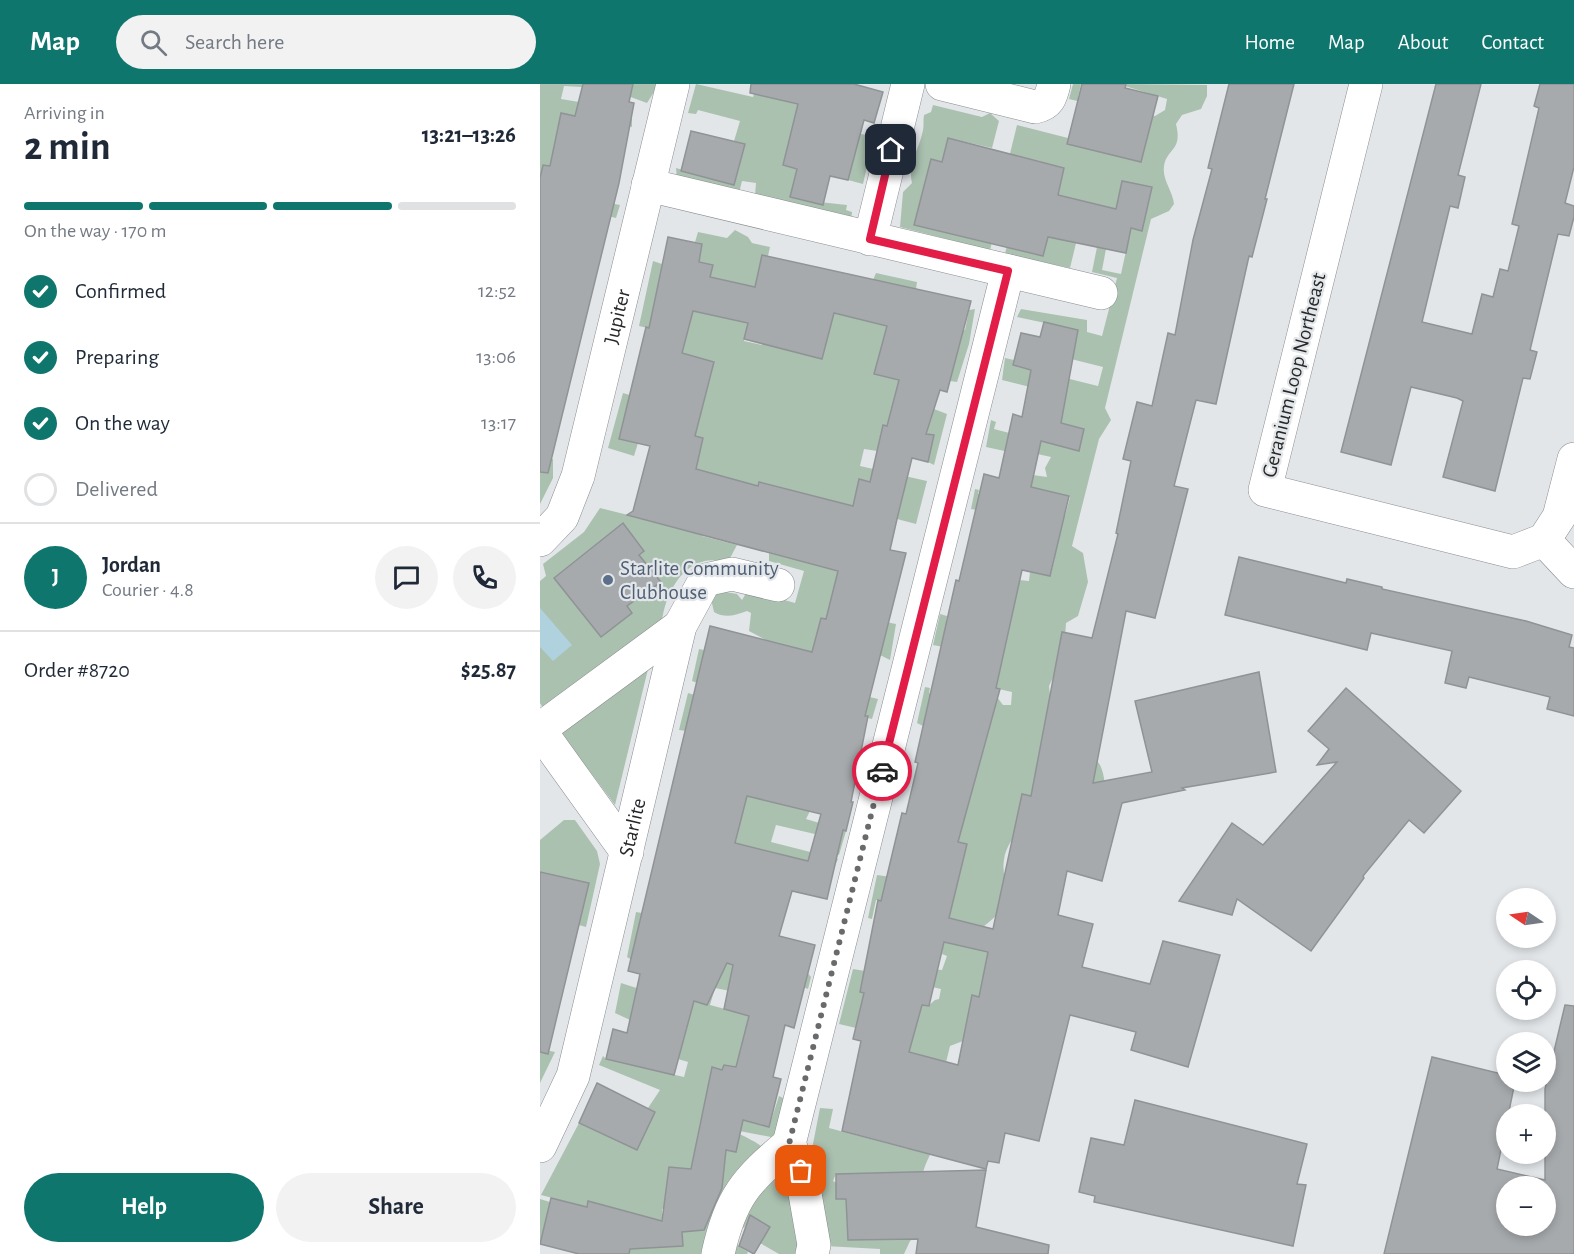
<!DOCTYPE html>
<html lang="en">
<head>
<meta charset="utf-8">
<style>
  :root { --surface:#fff; --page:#f2f2f3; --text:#1f2937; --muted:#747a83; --line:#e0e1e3; --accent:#0f766e }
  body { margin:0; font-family:"Alegreya Sans",sans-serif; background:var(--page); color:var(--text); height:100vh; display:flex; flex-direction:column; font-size:22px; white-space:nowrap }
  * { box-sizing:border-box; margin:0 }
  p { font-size:20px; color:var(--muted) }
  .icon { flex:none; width:33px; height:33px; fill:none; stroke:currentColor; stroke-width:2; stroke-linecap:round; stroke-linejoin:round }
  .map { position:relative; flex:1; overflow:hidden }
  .panel { display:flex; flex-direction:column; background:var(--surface); width:540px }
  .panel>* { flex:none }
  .needle { width:39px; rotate:283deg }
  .fabs { position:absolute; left:956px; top:804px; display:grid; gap:12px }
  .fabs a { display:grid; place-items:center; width:60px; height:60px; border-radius:50%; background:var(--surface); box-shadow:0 3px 9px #0003; font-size:30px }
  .pin { position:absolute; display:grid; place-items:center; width:51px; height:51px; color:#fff; margin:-26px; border-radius:12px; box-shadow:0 3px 9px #0006 }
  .courier { position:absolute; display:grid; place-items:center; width:60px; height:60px; margin:-30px; border:4px solid #e11d48; border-radius:50%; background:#fff; color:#222; box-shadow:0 2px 8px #0007 }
  .headline em { font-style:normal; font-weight:600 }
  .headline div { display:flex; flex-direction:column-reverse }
  .headline { display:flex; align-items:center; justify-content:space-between; height:102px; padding:0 24px }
  h1 { font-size:39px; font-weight:600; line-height:45px }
  .bar { display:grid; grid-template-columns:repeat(4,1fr); gap:9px 6px; align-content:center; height:72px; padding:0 24px }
  .bar i { height:8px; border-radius:4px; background:var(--line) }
  .bar .current { background:var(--accent) }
  .bar p { grid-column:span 4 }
  .line { display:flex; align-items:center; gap:15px; padding:0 24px; border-top:2px solid var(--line) }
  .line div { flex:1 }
  .round { display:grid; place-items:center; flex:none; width:63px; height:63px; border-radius:32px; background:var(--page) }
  ol { padding:0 24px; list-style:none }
  li { display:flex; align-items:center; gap:18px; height:66px }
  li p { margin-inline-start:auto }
  li .icon { padding:6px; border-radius:50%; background:var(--accent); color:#fff; stroke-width:4 }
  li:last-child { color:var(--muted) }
  li i { width:33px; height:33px; border:3px solid var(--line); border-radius:50% }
  .cta { display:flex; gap:12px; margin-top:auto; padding:12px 24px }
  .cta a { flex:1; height:69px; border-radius:36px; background:var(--accent); color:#fff; font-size:24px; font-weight:600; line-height:69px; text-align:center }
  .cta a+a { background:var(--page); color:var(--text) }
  header { display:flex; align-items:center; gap:36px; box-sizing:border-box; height:84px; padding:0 30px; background:var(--accent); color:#fff }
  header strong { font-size:28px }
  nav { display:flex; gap:33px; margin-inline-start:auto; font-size:21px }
  .search { width:420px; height:54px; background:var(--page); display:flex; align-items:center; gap:15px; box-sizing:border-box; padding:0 21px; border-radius:33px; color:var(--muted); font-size:22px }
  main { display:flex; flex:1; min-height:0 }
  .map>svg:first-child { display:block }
</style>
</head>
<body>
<header>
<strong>Map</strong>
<div class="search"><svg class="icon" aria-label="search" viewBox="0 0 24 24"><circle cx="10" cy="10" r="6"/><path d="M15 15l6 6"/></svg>Search here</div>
<nav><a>Home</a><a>Map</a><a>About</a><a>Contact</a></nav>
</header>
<main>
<section class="panel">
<div class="headline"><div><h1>2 min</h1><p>Arriving in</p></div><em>13:21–13:26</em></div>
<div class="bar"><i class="current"></i><i class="current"></i><i class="current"></i><i></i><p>On the way · 170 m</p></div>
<ol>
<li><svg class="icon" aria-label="check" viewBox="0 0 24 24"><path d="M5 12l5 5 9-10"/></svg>Confirmed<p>12:52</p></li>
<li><svg class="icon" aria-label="check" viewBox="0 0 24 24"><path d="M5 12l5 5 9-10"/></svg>Preparing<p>13:06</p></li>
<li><svg class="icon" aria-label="check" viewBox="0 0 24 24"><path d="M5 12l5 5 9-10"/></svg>On the way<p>13:17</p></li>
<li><i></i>Delivered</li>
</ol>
<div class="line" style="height:108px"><b class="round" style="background:var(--accent);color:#fff">J</b><div><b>Jordan</b><p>Courier · 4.8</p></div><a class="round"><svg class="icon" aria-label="chat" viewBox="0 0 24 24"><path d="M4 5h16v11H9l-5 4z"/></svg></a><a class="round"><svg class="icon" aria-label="phone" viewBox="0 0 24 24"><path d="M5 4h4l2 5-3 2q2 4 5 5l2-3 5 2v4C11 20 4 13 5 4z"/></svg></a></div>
<div class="line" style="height:78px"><div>Order #8720</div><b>$25.87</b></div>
<div class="cta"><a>Help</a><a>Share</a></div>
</section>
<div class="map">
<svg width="1034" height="1170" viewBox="0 0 1034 1170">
  <rect width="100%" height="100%" fill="#e3e6e9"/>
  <g fill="#abc1b0" fill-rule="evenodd">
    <polygon points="0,0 43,0 42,3 24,2 21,15 39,18 39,23 92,34 92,43 22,29 17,47 79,99 3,81 64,118 80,121 76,134 37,124 66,148 66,156 0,139"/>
    <polygon points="86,0 119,0 107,19 85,11"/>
    <polygon points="156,0 213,13 217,1 253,0 253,19 269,23 301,45 334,53 323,100 308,96 317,60 252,44 243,81 257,85 253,102 261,116 307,121 306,126 312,128 311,138 215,111 216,99 202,97 199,109 137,96 136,84 194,101 205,61 194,57 200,37 158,26 156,30 148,29"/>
    <path d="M533 0H541L538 13 615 32 625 26 627 15 585 2 586 0 667 1V12L661 25 642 31 636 40C643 68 626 64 624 83 622 95 633 108 634 120L629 127 611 135 565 324 571 336 559 355 532 462 543 469 548 498 538 532 526 539 525 555 518 570 519 581 509 602 510 611 520 620 519 663 527 671C564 665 564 687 566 716L552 727 539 730 517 708 495 720 480 719C485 751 467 753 464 776 461 792 472 811 461 826 456 834 445 840 438 848 447 864 456 863 464 875L446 896 448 909 468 916 497 906 517 923 516 942 511 956C490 959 485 949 473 933L462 934 452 942 444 940 431 927 423 957 410 962 401 999 406 1001C422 1032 388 1062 382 1093 380 1107 393 1123 390 1142L370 1157 364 1170H340V1165L285 1162 287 1140 279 1122 271 1070 280 1024 293 1025 289 1044 368 1065 370 1022 333 1013 335 1004 345 1006 351 977 337 974 340 964 355 966 353 974 375 980 366 1014H383L389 1005 394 983 377 978 378 970 369 968 372 958 369 956 375 931 322 918 316 944 299 940 313 885 325 887 320 908 388 922 395 916 399 915 401 905 365 897 368 883 402 886 407 872 402 870 404 858 417 856 421 837 388 830 391 816 352 807 350 819 336 816 332 835 328 834 337 791 380 797 383 786 411 792C415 781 425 771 427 760L391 751 395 733 423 740 425 724 414 721 418 706 415 705 418 689 436 693 432 681V658L417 654 419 644 385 636 383 642 377 639 385 603 390 604 389 609 438 620 447 611 457 613 463 621H471L472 608 441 601 444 590 458 592 461 575 432 569 416 574 407 572 408 564 393 561 400 530 407 532 406 540C424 530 440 535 440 556L464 562 479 496 489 497 490 488 496 489 505 486 511 489 515 473 485 466 491 436 431 425 435 405 439 406 438 410 525 432 530 413 491 403 493 391 507 393 505 384 511 373 470 364 469 368 446 363 451 336 456 338 454 345 535 366 537 363 532 342 500 333 503 325 523 328 526 312 462 296 465 274 474 276 473 281 558 302 563 283 531 275 538 246 477 233 481 225 547 236V248L562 252 577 194 552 188 557 163 566 165 562 186 581 190 591 144 602 147 605 134C594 123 594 113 592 99L582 97 573 138 559 134 562 122 546 118 530 184 465 170 472 139 479 141 478 149 486 151 482 167 503 172 521 99 518 98 521 83 503 79 497 102 468 97 450 166 360 143 363 108 372 99C367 80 380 64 383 46 384 41 383 36 384 31L391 28 393 21 442 33 450 29 459 37 452 64 408 54 402 78 391 76 375 141 448 159 477 41 528 54 527 60C542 58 583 75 601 78L608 49 559 37 562 23 529 15ZM354 1089 358 1105C347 1121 346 1128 354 1146L349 1155 308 1156 307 1139 338 1138V1114H331L327 1102 316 1098 301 1101 293 1097 296 1090Z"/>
    <path d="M195 146 208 153 212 159 230 163 228 172H222L204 257 222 261 231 224 273 182 282 184 261 269 282 275 294 229 333 196 336 189 377 198 376 205 404 241 425 246 429 226 435 225 429 260 417 298 410 297 413 284 342 292 359 296 355 312 356 322 394 325 407 330 394 381 388 378 393 351 347 341 341 348 337 367 324 365 320 382 387 397 376 440 357 435 364 406 319 395 336 536 356 540 350 576 340 571 345 550 281 534 272 570 275 600 338 615 332 635 264 619 270 727 266 735 306 747 299 771 289 768 292 754 236 741 231 758 298 775 294 783 225 767 195 801 271 893 268 905 247 897 195 908 175 904 170 921 219 934 210 965 201 963 196 983 184 981 172 1028 229 1043 239 1012 245 1015 236 1054 189 1045C225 1062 228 1063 247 1098L264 1170H239L220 1159 229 1143 210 1133 204 1144 198 1141 189 1156 208 1168 207 1170H89L99 1131 49 1118 47 1123 1 1111 39 1039 86 1061 115 1028 108 1024 120 1006 59 981 63 972 66 975 144 993 148 978 138 975 93 922 90 936 75 929 81 899 109 908 150 931 154 914 87 873 96 828 102 829 94 862 167 880 200 740 161 731 166 708 132 700 134 693 206 712 146 647 139 646 148 609 155 611 160 600 152 597 159 565 164 566 160 583 223 561 226 556 209 547 211 529 207 527C196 531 185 535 174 528L171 515 180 507 197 510 202 516 208 506 255 519 264 487 229 477V469L277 481 294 417 220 398 207 447 179 391 162 452 197 461 189 476C180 478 173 475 165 477 138 483 125 514 122 537L3 624 0 619V497L6 492 3 480 44 448 60 424 140 444 99 412V401L139 411 146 385 84 335 79 354 98 359 94 372 68 364 83 309 110 317 163 321 172 288 158 284 142 269 146 253 99 242 113 177 122 180 115 219 174 231 182 196 170 193 172 181 159 178 162 160 155 158 158 148 187 154ZM160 1039 182 1044 166 1062 156 1060ZM138 1124 139 1162 117 1163 116 1148 122 1141V1125Z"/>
    <polygon points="0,372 13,375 13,394 0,420"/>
    <polygon points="109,581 75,721 21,649"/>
    <polygon points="24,736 35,736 57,767 60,780 46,843 39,841 49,799 0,788 0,756"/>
    <polygon points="0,965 15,968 0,999"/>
    <polygon points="0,1115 10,1118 0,1159"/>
  </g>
  <polygon fill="#b0d1de" points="0,524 32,561 13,577 0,563"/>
  <g fill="#a7aaad" stroke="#909396" stroke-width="1.5" fill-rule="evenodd">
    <polygon points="43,0 93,0 89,18 94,19 79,99 8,389 0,388 0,94 3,81 10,82 21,29 35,32"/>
    <polygon points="211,0 314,0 343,8 334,39 324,36 308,96 290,92 283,121 250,113 257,85 243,81 258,20 210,9"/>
    <polygon points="542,0 586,0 585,4 618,12 601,78 527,60"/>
    <path d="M689 0H754L725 115H727L712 173 709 172 676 320 656 316 634 402 648 405 615 534 586 527 553 699 612 688 595 617 719 588 736 688 642 704 645 706 582 719 562 797 527 787 518 831 553 840 542 883 610 900 623 857 680 871 648 983 591 966 596 948 530 931 499 1057 465 1049 459 1079 448 1077 446 1085 302 1047 321 957 313 955 324 909 320 908 338 816 341 817 362 729 366 730 378 679 375 678 416 496 419 497 444 390 459 394 473 330 482 333 491 286 473 281 481 249 500 253 504 238 538 246 521 339 544 345 539 367 501 357 491 403 529 412 510 492 482 486 456 604 460 605 418 758 427 760 409 834 453 845 482 710 491 712 522 548 552 554 578 450 576 449 591 377 583 375 597 318 612 322 628 249 635 251 653 156 672 85 668 84ZM404 858 448 868 439 913 432 911 418 981 369 968 382 921 389 922Z"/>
    <polygon points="896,0 941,0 918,91 925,93 918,124 910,122 882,238 932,250 942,210 953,213 960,185 968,187 979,142 972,140 999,24 994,22 1000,0 1034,0 1034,83 1025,119 1034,122 1034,133 1029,152 1018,150 990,266 997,268 990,295 983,294 955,407 903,393 923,317 917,314 871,303 851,381 801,368"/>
    <polygon points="151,47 205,60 194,101 141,87"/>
    <polygon points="408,54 524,84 518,111 576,125 582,97 612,103 602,147 591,144 586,169 508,153 503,172 374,141 391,75 402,78"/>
    <path d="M128 153 162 160 159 178 173 181 170 193 215 203 222 171 431 217 407 308 400 306 386 350 394 351 388 378 372 374 357 435 350 466 366 469 325 632H328L311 718H313L306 747 303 746 287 815 252 807 239 852 275 861 254 944 245 941 233 993 241 995 229 1043 203 1036 196 1068 186 1066 182 1104 164 1146 142 1148 143 1162 90 1165 89 1170H39L0 1160 11 1114 47 1123 48 1117 122 1137 129 1083 151 1085 172 983 182 986 184 981 196 983 209 932 184 925 193 881 187 879 167 921 154 917 134 991 66 975 73 945 87 949 100 890 88 887 170 542 272 568 281 534 286 535 298 487 87 431 93 427 110 362 79 355 106 243 109 244ZM153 227 208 239 204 255 282 275 294 229 347 242 334 290 359 296 347 342 343 341 330 398 319 395 313 422 219 398 218 402 156 385 163 354 155 352 174 278 142 269ZM207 712 281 730 268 777 195 759Z"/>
    <polygon points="83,439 104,467 99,471 121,498 87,522 92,529 61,553 14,494"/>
    <polygon points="699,473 806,499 807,495 842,503 842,505 986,537 1032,551 1029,563 1034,564 1034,632 1007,625 1010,613 929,593 926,604 905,599 912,567 831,549 827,566 685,531"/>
    <polygon points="806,604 921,707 884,749 869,736 823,792 824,794 771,867 697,815 692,831 639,817 692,739 723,761 797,678 777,681 789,665 768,647"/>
    <polygon points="0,788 49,799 8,970 0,968"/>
    <path d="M1025 921 1034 922V1170H844L892 973 966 991V998H975L957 1085 1005 1096V1005ZM966 1102H1005V1142H966Z"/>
    <polygon points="57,999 115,1028 97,1066 39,1039"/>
    <polygon points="595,1016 767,1060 757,1100 766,1101 753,1162 554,1118 555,1112 539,1108 551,1054 584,1061"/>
    <polygon points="446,1086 436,1143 509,1161 508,1170 376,1170 378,1155 308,1156 306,1115 296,1115 296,1090"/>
    <polygon points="210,1131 230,1143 214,1170 199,1162"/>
  </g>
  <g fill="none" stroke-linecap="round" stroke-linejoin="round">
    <defs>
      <g id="street">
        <path d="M402 0 495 23C509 20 511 13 514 0"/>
        <polyline points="826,0 725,406 973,468 1004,456 1019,433 1034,375"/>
        <polyline points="108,101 561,209"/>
        <polyline points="330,155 368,0"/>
        <path id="s1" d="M0 456 22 433 38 392 133 0"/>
        <polyline points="1004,456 1034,488"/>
        <polyline points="0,645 140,542"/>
        <polyline points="0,647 87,768"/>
        <polyline points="249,1060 468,187"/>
        <path id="s2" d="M0 1062 33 992 140 542 165 496 192 490 238 501"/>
        <path d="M178 1170C190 1114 206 1096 249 1060L261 1087 274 1161 272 1170"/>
      </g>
    </defs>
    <use href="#street" stroke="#898c8f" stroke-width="34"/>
    <use href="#street" stroke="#fff" stroke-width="33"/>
  </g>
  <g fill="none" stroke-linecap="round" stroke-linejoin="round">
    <polyline stroke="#686a6c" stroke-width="6" stroke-dasharray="0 10.8" points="261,1087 249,1060 342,687"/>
    <polyline stroke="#e11d48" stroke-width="8" points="342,687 468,187 330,155 351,66"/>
  </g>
  <circle fill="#5c6f8a" stroke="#e3e6e9" stroke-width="2" cx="68" cy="496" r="6"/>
  <g text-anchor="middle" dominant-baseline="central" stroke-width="4.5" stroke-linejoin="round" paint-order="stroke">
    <g font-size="21" fill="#262729" stroke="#e3e6e9">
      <text stroke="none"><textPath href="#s1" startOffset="240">Jupiter</textPath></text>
      <text transform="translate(754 291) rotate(-76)">Geranium Loop Northeast</text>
      <text stroke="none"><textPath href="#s2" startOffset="333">Starlite</textPath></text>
    </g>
    <g font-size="21" fill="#4e5e75" stroke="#e3e6e9" text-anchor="start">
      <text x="80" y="484">Starlite Community<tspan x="80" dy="24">Clubhouse</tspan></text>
    </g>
  </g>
</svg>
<div class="fabs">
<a><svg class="needle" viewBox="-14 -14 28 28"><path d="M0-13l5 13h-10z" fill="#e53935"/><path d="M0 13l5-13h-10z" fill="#747a83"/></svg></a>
<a><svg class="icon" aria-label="locate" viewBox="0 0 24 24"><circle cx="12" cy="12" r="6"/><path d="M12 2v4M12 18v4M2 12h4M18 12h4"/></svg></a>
<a><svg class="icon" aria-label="layers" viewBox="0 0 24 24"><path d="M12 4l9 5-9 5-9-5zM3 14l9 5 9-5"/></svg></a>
<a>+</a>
<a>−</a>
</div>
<div class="pin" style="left:261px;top:1087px;background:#ea580c"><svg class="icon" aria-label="bag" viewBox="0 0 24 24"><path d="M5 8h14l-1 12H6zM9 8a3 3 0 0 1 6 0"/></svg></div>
<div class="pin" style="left:351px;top:66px;background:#1f2937"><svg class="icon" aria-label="home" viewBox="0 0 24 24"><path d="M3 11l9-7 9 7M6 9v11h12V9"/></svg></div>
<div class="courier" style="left:342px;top:687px"><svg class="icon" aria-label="car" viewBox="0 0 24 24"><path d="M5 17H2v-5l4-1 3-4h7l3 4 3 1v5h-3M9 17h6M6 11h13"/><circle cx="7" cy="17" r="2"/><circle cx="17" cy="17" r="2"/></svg></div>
</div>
</main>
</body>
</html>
